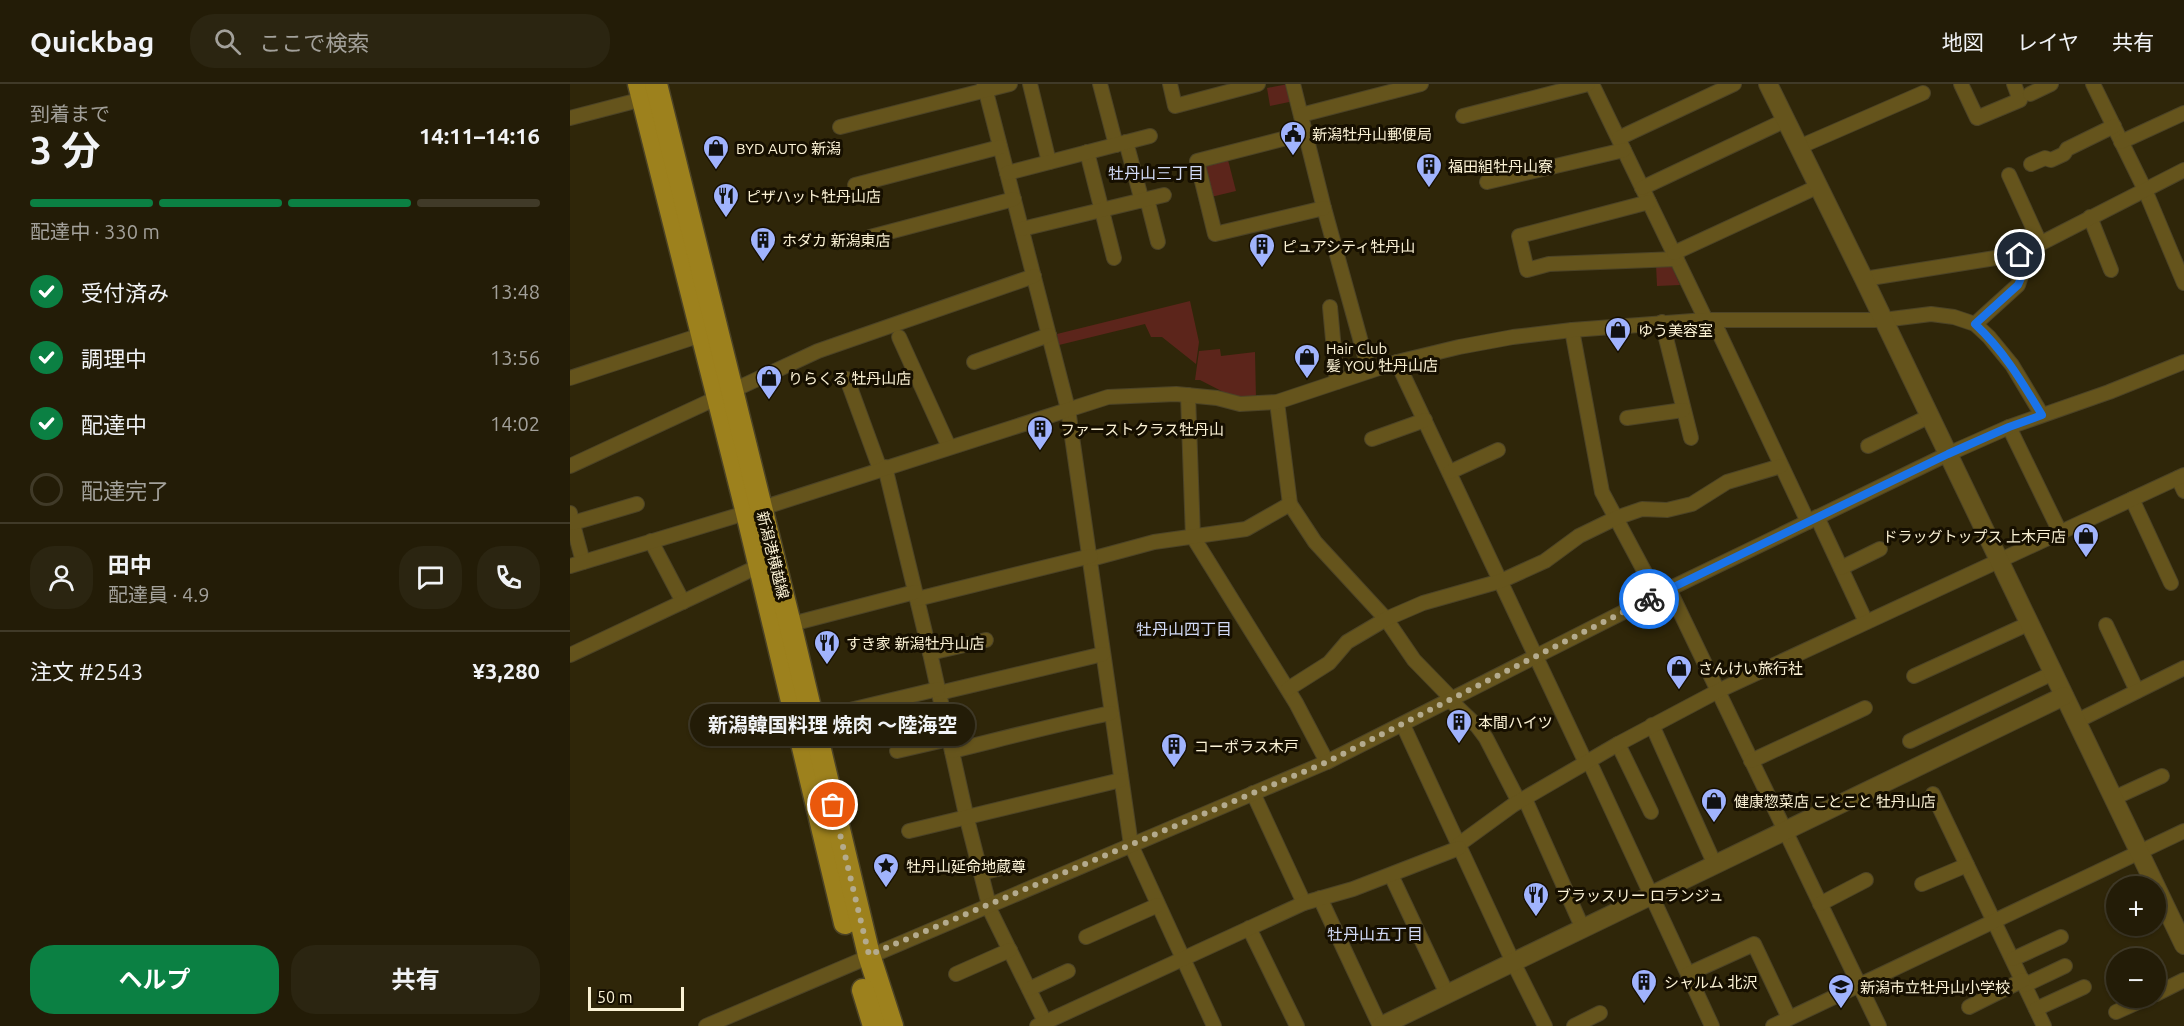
<!DOCTYPE html>
<html lang="ja">
<head>
<meta charset="utf-8">
<style>
  :root { --surface:#231c07; --page:#2b2511; --text:#f1f3f6; --muted:#a3a19b; --line:#403a28; --accent:#0b8043 }
  body { margin:0; font-family:Ubuntu,"Noto Sans JP",sans-serif; background:var(--page); color:var(--text); height:100vh; display:flex; flex-direction:column; font-size:22px; white-space:nowrap }
  * { box-sizing:border-box; margin:0 }
  p { font-size:20px; color:var(--muted) }
  .icon { flex:none; width:33px; height:33px; fill:none; stroke:currentColor; stroke-width:2; stroke-linecap:round; stroke-linejoin:round }
  .map { position:relative; flex:1; overflow:hidden }
  .sheet { display:flex; flex-direction:column; background:var(--surface); width:570px }
  .sheet>* { flex:none }
  .fabs { position:absolute; left:1536px; top:792px; display:grid; gap:12px }
  .fabs a { display:grid; place-items:center; width:60px; height:60px; border-radius:50%; background:var(--surface); box-shadow:0 2px 4px #0004,0 0 0 2px var(--line); font-size:30px }
  .scale { position:absolute; left:18px; bottom:15px; width:96px; box-sizing:border-box; padding-left:6px; border:3px solid #fbf2d5; border-top:0; font-size:16px; line-height:21px; white-space:nowrap; color:#fbf2d5; -webkit-text-stroke:4px #160f00; paint-order:stroke }
  .pin { position:absolute; display:grid; place-items:center; width:51px; height:51px; color:#fff; margin:-26px; border:3px solid #fff; border-radius:50%; box-shadow:0 2px 6px #0007 }
  .courier { position:absolute; display:grid; place-items:center; width:60px; height:60px; margin:-30px; border:4px solid #1a73e8; border-radius:50%; background:#fff; color:#222; box-shadow:0 2px 8px #0007 }
  .bubble { position:absolute; height:42px; border-radius:21px; background:var(--surface); box-shadow:0 2px 4px #0004,0 0 0 2px var(--line); font-size:20px; font-weight:700; line-height:42px; text-align:center }
  .summary em { font-style:normal; font-weight:700 }
  .summary div { display:flex; flex-direction:column-reverse }
  .summary { display:flex; align-items:center; justify-content:space-between; height:102px; padding:0 30px }
  h1 { font-size:39px; font-weight:700; line-height:45px }
  .bar { display:grid; grid-template-columns:repeat(4,1fr); gap:9px 6px; align-content:center; height:72px; padding:0 30px }
  .bar i { height:8px; border-radius:4px; background:var(--line) }
  .bar .selected { background:var(--accent) }
  .bar p { grid-column:span 4 }
  .line { display:flex; align-items:center; gap:15px; padding:0 30px; border-top:2px solid var(--line) }
  .line div { flex:1 }
  .round { display:grid; place-items:center; flex:none; width:63px; height:63px; border-radius:24px; background:var(--page) }
  ol { padding:0 30px; list-style:none }
  li { display:flex; align-items:center; gap:18px; height:66px }
  li p { margin-inline-start:auto }
  li .icon { padding:6px; border-radius:50%; background:var(--accent); color:#fff; stroke-width:4 }
  li:last-child { color:var(--muted) }
  li i { width:33px; height:33px; border:3px solid var(--line); border-radius:50% }
  .action { display:flex; gap:12px; margin-top:auto; padding:12px 30px }
  .action a { flex:1; height:69px; border-radius:24px; background:var(--accent); color:#fff; font-size:24px; font-weight:700; line-height:69px; text-align:center }
  .action a+a { background:var(--page); color:var(--text) }
  header { display:flex; align-items:center; gap:36px; box-sizing:border-box; height:84px; padding:0 30px; background:var(--surface); border-bottom:2px solid var(--line) }
  header strong { font-size:28px }
  nav { display:flex; gap:33px; margin-inline-start:auto; font-size:21px }
  .search { width:420px; height:54px; background:var(--page); display:flex; align-items:center; gap:15px; box-sizing:border-box; padding:0 21px; border-radius:24px; color:var(--muted); font-size:22px }
  main { display:flex; flex:1; min-height:0 }
  .map>svg:first-child { display:block }
</style>
</head>
<body>
<header>
<strong>Quickbag</strong>
<div class="search"><svg class="icon" aria-label="search" viewBox="0 0 24 24"><circle cx="10" cy="10" r="6"/><path d="M15 15l6 6"/></svg>ここで検索</div>
<nav><a>地図</a><a>レイヤ</a><a>共有</a></nav>
</header>
<main>
<section class="sheet">
<div class="summary"><div><h1>3 分</h1><p>到着まで</p></div><em>14:11–14:16</em></div>
<div class="bar"><i class="selected"></i><i class="selected"></i><i class="selected"></i><i></i><p>配達中 · 330 m</p></div>
<ol>
<li><svg class="icon" aria-label="check" viewBox="0 0 24 24"><path d="M5 12l5 5 9-10"/></svg>受付済み<p>13:48</p></li>
<li><svg class="icon" aria-label="check" viewBox="0 0 24 24"><path d="M5 12l5 5 9-10"/></svg>調理中<p>13:56</p></li>
<li><svg class="icon" aria-label="check" viewBox="0 0 24 24"><path d="M5 12l5 5 9-10"/></svg>配達中<p>14:02</p></li>
<li><i></i>配達完了</li>
</ol>
<div class="line" style="height:108px"><a class="round"><svg class="icon" aria-label="person" viewBox="0 0 24 24"><circle cx="12" cy="8" r="4"/><path d="M4 21q1-7 8-7t8 7"/></svg></a><div><b>田中</b><p>配達員 · 4.9</p></div><a class="round"><svg class="icon" aria-label="chat" viewBox="0 0 24 24"><path d="M4 5h16v11H9l-5 4z"/></svg></a><a class="round"><svg class="icon" aria-label="phone" viewBox="0 0 24 24"><path d="M5 4h4l2 5-3 2q2 4 5 5l2-3 5 2v4C11 20 4 13 5 4z"/></svg></a></div>
<div class="line" style="height:78px"><div>注文 #2543</div><b>¥3,280</b></div>
<div class="action"><a>ヘルプ</a><a>共有</a></div>
</section>
<div class="map">
<svg width="1614" height="942" viewBox="0 0 1614 942">
  <rect width="100%" height="100%" fill="#2f2609"/>
  <g fill="#5c251b">
    <polygon points="718,0 724,17 700,22 697,4"/>
    <polygon points="658,76 666,107 641,113 633,82"/>
    <polygon points="1086,180 1101,181 1110,201 1087,202"/>
    <polygon points="620,217 629,258 626,280 592,253 581,253 575,240 489,261 487,250"/>
    <polygon points="650,265 651,272 685,268 686,315 663,313 630,296 625,296 629,267"/>
  </g>
  <g fill="none" stroke-linecap="round" stroke-linejoin="round">
    <defs>
      <g id="minor">
        <polyline points="414,0 498,325 561,761 644,942"/>
        <polyline points="460,0 479,78"/>
        <polyline points="530,0 546,61"/>
        <polyline points="600,0 605,22 688,0"/>
        <polyline points="723,0 754,124 799,287"/>
        <polyline points="1022,0 1136,236"/>
        <polyline points="1391,0 1407,34 1450,16 1444,0"/>
        <polyline points="1523,0 1575,106 1614,199"/>
        <polyline points="1460,10 1481,0"/>
        <polyline points="731,31 851,0"/>
        <polyline points="893,32 1018,0"/>
        <polyline points="0,34 73,15"/>
        <polyline points="270,43 440,0"/>
        <polyline points="736,49 627,77 645,150 754,124"/>
        <polyline points="1049,54 1164,0"/>
        <polyline points="556,58 572,117"/>
        <polyline points="1551,58 1614,29"/>
        <polyline points="1229,63 1353,9"/>
        <polyline points="517,68 544,174"/>
        <polyline points="1461,80 1475,74 1481,76 1494,70 1497,65 1544,42"/>
        <polyline points="437,89 580,52"/>
        <polyline points="1439,91 1470,159"/>
        <polyline points="917,98 1054,66"/>
        <polyline points="285,101 430,63"/>
        <polyline points="1072,104 1216,36"/>
        <polyline points="577,115 588,158"/>
        <polyline points="1079,118 949,152 957,186 979,180 1107,175"/>
        <polyline points="1520,133 1541,186"/>
        <polyline points="452,145 594,111"/>
        <polyline points="300,153 444,115"/>
        <polyline points="1104,169 1249,102"/>
        <polyline points="1294,195 1450,170 1614,86"/>
        <polyline points="760,223 767,298"/>
        <polyline points="1143,236 1238,438"/>
        <polyline points="1092,238 1121,354"/>
        <polyline points="1405,240 1448,201 1451,192 1450,170"/>
        <polyline points="1002,246 1032,408 1087,511"/>
        <polyline points="329,253 379,363"/>
        <polyline points="404,278 479,251"/>
        <polyline points="827,278 1016,679"/>
        <polyline points="0,294 131,251"/>
        <polyline points="277,295 310,385"/>
        <polyline points="618,311 623,453 726,619 757,678"/>
        <polyline points="707,318 720,420 745,458 816,535 844,576 882,615"/>
        <polyline points="1057,334 1113,326"/>
        <polyline points="1439,343 1490,448"/>
        <polyline points="802,355 855,336"/>
        <polyline points="1298,362 1360,332"/>
        <polyline points="0,382 248,267 464,192"/>
        <polyline points="315,383 360,569 397,735 419,821"/>
        <polyline points="880,388 928,366"/>
        <polyline points="1608,394 1614,407"/>
        <polyline points="1562,415 1601,499"/>
        <polyline points="0,429 13,478"/>
        <polyline points="1247,433 1296,538"/>
        <polyline points="3,439 67,420"/>
        <polyline points="81,457 113,518"/>
        <polyline points="521,475 584,458 676,445 720,420"/>
        <polyline points="0,482 192,424 538,313 606,310 647,314 670,320 707,318 827,278 889,263 943,253 1002,246 1136,236 1313,236 1361,230 1384,233 1405,240 1419,253 1442,281 1472,331"/>
        <polyline points="1271,484 1310,465"/>
        <polyline points="1099,505 1309,942"/>
        <polyline points="347,515 521,472"/>
        <polyline points="1536,541 1567,607"/>
        <polyline points="214,542 345,508"/>
        <polyline points="360,569 416,556"/>
        <polyline points="0,571 189,482"/>
        <polyline points="1344,592 1460,539"/>
        <polyline points="718,605 759,579 777,558 816,535 853,519 931,497 975,477 1009,452 1046,434 1072,425 1097,426 1122,420 1157,398 1211,382"/>
        <polyline points="369,609 533,570"/>
        <polyline points="880,616 907,642 916,654 949,718"/>
        <polyline points="238,636 368,605"/>
        <polyline points="1507,637 1614,584"/>
        <polyline points="833,641 943,878 975,942"/>
        <polyline points="1082,641 1145,781"/>
        <polyline points="1340,657 1483,589"/>
        <polyline points="1048,660 1081,728"/>
        <polyline points="327,667 379,655"/>
        <path d="M382 667C435 654 488 640 541 629"/>
        <polyline points="1019,677 1142,942"/>
        <polyline points="1181,677 1295,624"/>
        <polyline points="683,709 734,819"/>
        <polyline points="1363,710 1474,942"/>
        <polyline points="1544,714 1592,692"/>
        <polyline points="955,715 1013,845"/>
        <polyline points="339,747 551,696"/>
        <polyline points="888,761 943,721 1048,660 1148,607 1614,391"/>
        <polyline points="411,789 439,782"/>
        <polyline points="821,791 877,910"/>
        <polyline points="1352,800 1397,781"/>
        <polyline points="750,814 810,942"/>
        <polyline points="1250,820 1296,796"/>
        <polyline points="418,822 475,938"/>
        <polyline points="679,844 727,942"/>
        <polyline points="516,853 588,821"/>
        <polyline points="1443,875 1491,853"/>
        <polyline points="386,890 440,866"/>
        <polyline points="1118,890 1184,860 1219,934"/>
        <polyline points="1455,901 1495,882"/>
        <polyline points="459,905 498,887"/>
        <polyline points="1586,910 1614,896"/>
        <polyline points="1399,923 1453,896"/>
        <polyline points="1466,925 1514,903"/>
        <polyline points="1546,928 1577,914"/>
        <polyline points="136,942 757,678 1099,505 1378,370 1439,343 1539,308 1614,278"/>
        <polyline points="467,942 734,819 783,805 889,764"/>
        <polyline points="1004,942 1030,929"/>
        <polyline points="1203,942 1614,747"/>
      </g>
      <g id="tertiary">
        <polyline points="1198,0 1294,195 1614,861"/>
        <polyline points="811,942 1494,612"/>
      </g>
      <g id="primary">
        <polyline points="69,0 177,429 275,839"/>
        <polyline points="86,0 220,540 299,871 322,942"/>
        <polyline points="293,906 304,942"/>
      </g>
    </defs>
    <use href="#minor" stroke="#4c4326" stroke-width="16"/>
    <use href="#tertiary" stroke="#4c4326" stroke-width="20"/>
    <use href="#primary" stroke="#4c4326" stroke-width="25"/>
    <use href="#minor" stroke="#65541c" stroke-width="14"/>
    <use href="#tertiary" stroke="#65541c" stroke-width="18"/>
    <use href="#primary" stroke="#9d811d" stroke-width="22"/>
  </g>
  <g fill="none" stroke-linecap="round" stroke-linejoin="round">
    <polyline stroke="#b4ab8e" stroke-width="6" stroke-dasharray="0 10.8" points="263,721 299,871 757,678 1079,515"/>
    <path stroke="#1a73e8" stroke-width="8" d="M1079 515 1378 370 1439 343 1472 331C1452 298 1434 267 1405 240L1448 201 1452 192 1450 171"/>
  </g>
  <defs>
    <symbol id="civic-pin" viewBox="-11 -11 22 30"><path d="M0 17L-7.5 6A9.5 9.5 0 1 1 7.5 6Z" fill="#a0b3fd" stroke="#160f00"/><path d="M-.6-6.5H3V-4.5H.6V-3L4-1V1h2V6H-6V1h2V-1L-.6-3ZM-1.2 2.5V6h2.4V2.5Z" fill="#111"/></symbol>
    <symbol id="shop-pin" viewBox="-11 -11 22 30"><path d="M0 17L-7.5 6A9.5 9.5 0 1 1 7.5 6Z" fill="#a0b3fd" stroke="#160f00"/><path d="M-5-2.5h2.3a2.7 3.5 0 0 1 5.4 0H5L5.5 6h-11ZM-1.5-2.5h3a1.5 2.3 0 0 0-3 0Z" fill="#111"/></symbol>
    <symbol id="building-pin" viewBox="-11 -11 22 30"><path d="M0 17L-7.5 6A9.5 9.5 0 1 1 7.5 6Z" fill="#a0b3fd" stroke="#160f00"/><path d="M-4-6H4V6H1V3H-1V6H-4ZM-2.5-4.3h1.7v1.8h-1.7ZM.8-4.3h1.7v1.8H.8ZM-2.5-1h1.7V.8h-1.7ZM.8-1h1.7V.8H.8Z" fill="#111"/></symbol>
    <symbol id="restaurant-pin" viewBox="-11 -11 22 30"><path d="M0 17L-7.5 6A9.5 9.5 0 1 1 7.5 6Z" fill="#a0b3fd" stroke="#160f00"/><path d="M-5-6h1v4h1v-4h1v4h1v-4h1v5L-1.5 .5V6h-2V.5L-5-1ZM5-6V6H3V1.5H1.5Q1.5-4 5-6Z" fill="#111"/></symbol>
    <symbol id="sight-pin" viewBox="-11 -11 22 30"><path d="M0 17L-7.5 6A9.5 9.5 0 1 1 7.5 6Z" fill="#a0b3fd" stroke="#160f00"/><path d="M0-6L1.8-2.2L6-1.7L2.9 1.2L3.7 5.4L0 3.3L-3.7 5.4L-2.9 1.2L-6-1.7L-1.8-2.2Z" fill="#111"/></symbol>
    <symbol id="school-pin" viewBox="-11 -11 22 30"><path d="M0 17L-7.5 6A9.5 9.5 0 1 1 7.5 6Z" fill="#a0b3fd" stroke="#160f00"/><path d="M0-5L7-2L0 1L-7-2ZM-4 1L0 2.5L4 1V4Q0 6-4 4Z" fill="#111"/></symbol>
  </defs>
  <g fill-rule="evenodd">
    <use href="#civic-pin" x="708" y="35" width="30" height="40"/>
    <use href="#shop-pin" x="131" y="49" width="30" height="40"/>
    <use href="#building-pin" x="844" y="67" width="30" height="40"/>
    <use href="#restaurant-pin" x="141" y="97" width="30" height="40"/>
    <use href="#building-pin" x="178" y="141" width="30" height="40"/>
    <use href="#building-pin" x="677" y="147" width="30" height="40"/>
    <use href="#shop-pin" x="1033" y="231" width="30" height="40"/>
    <use href="#shop-pin" x="722" y="258" width="30" height="40"/>
    <use href="#shop-pin" x="184" y="279" width="30" height="40"/>
    <use href="#building-pin" x="455" y="330" width="30" height="40"/>
    <use href="#shop-pin" x="1501" y="437" width="30" height="40"/>
    <use href="#restaurant-pin" x="242" y="544" width="30" height="40"/>
    <use href="#shop-pin" x="1094" y="569" width="30" height="40"/>
    <use href="#building-pin" x="874" y="623" width="30" height="40"/>
    <use href="#building-pin" x="589" y="647" width="30" height="40"/>
    <use href="#shop-pin" x="1129" y="702" width="30" height="40"/>
    <use href="#sight-pin" x="301" y="767" width="30" height="40"/>
    <use href="#restaurant-pin" x="951" y="796" width="30" height="40"/>
    <use href="#building-pin" x="1059" y="883" width="30" height="40"/>
    <use href="#school-pin" x="1256" y="888" width="30" height="40"/>
  </g>
  <g text-anchor="middle" dominant-baseline="central" stroke-width="6" stroke-linejoin="round" paint-order="stroke">
    <g font-size="15" fill="#fbf2d5" stroke="#160f00" text-anchor="start">
      <text x="742" y="50">新潟牡丹山郵便局</text>
      <text x="166" y="64">BYD AUTO 新潟</text>
      <text x="878" y="82">福田組牡丹山寮</text>
      <text x="176" y="112">ピザハット牡丹山店</text>
      <text x="212" y="156">ホダカ 新潟東店</text>
      <text x="712" y="162">ピュアシティ牡丹山</text>
      <text x="1068" y="246">ゆう美容室</text>
      <text x="756" y="264">Hair Club<tspan x="756" dy="17">髪 YOU 牡丹山店</tspan></text>
      <text x="218" y="294">りらくる 牡丹山店</text>
      <text x="490" y="345">ファーストクラス牡丹山</text>
      <text x="1496" y="452" text-anchor="end">ドラッグトップス 上木戸店</text>
      <text x="276" y="559">すき家 新潟牡丹山店</text>
      <text x="1128" y="584">さんけい旅行社</text>
      <text x="908" y="638">本間ハイツ</text>
      <text x="624" y="662">コーポラス木戸</text>
      <text x="1164" y="717">健康惣菜店 ことこと 牡丹山店</text>
      <text x="336" y="782">牡丹山延命地蔵尊</text>
      <text x="986" y="811">ブラッスリー ロランジュ</text>
      <text x="1094" y="898">シャルム 北沢</text>
      <text x="1290" y="903">新潟市立牡丹山小学校</text>
    </g>
    <g font-size="15" fill="#fbf2d5" stroke="#160f00">
      <text transform="translate(203 471) rotate(76)">新潟港横越線</text>
    </g>
    <g font-size="16" fill="#d3dbf7" stroke="#160f00">
      <text x="586" y="89">牡丹山三丁目</text>
      <text x="614" y="545">牡丹山四丁目</text>
      <text x="805" y="850">牡丹山五丁目</text>
    </g>
  </g>
</svg>
<div class="fabs">
<a>+</a>
<a>−</a>
</div>
<div class="scale">50 m</div>
<div class="pin" style="left:263px;top:721px;background:#ea580c"><svg class="icon" aria-label="bag" viewBox="0 0 24 24"><path d="M5 8h14l-1 12H6zM9 8a3 3 0 0 1 6 0"/></svg></div>
<div class="pin" style="left:1450px;top:171px;background:#1f2937"><svg class="icon" aria-label="home" viewBox="0 0 24 24"><path d="M3 11l9-7 9 7M6 9v11h12V9"/></svg></div>
<div class="courier" style="left:1079px;top:515px"><svg class="icon" aria-label="bike" viewBox="0 0 24 24"><circle cx="6" cy="16" r="4"/><circle cx="18" cy="16" r="4"/><path d="M6 16l4-8h5l3 8M10 8l3 8H6M13 5h3"/></svg></div>
<div class="bubble" style="left:120px;top:620px;width:285px">新潟韓国料理 焼肉 ～陸海空</div>
</div>
</main>
</body>
</html>
